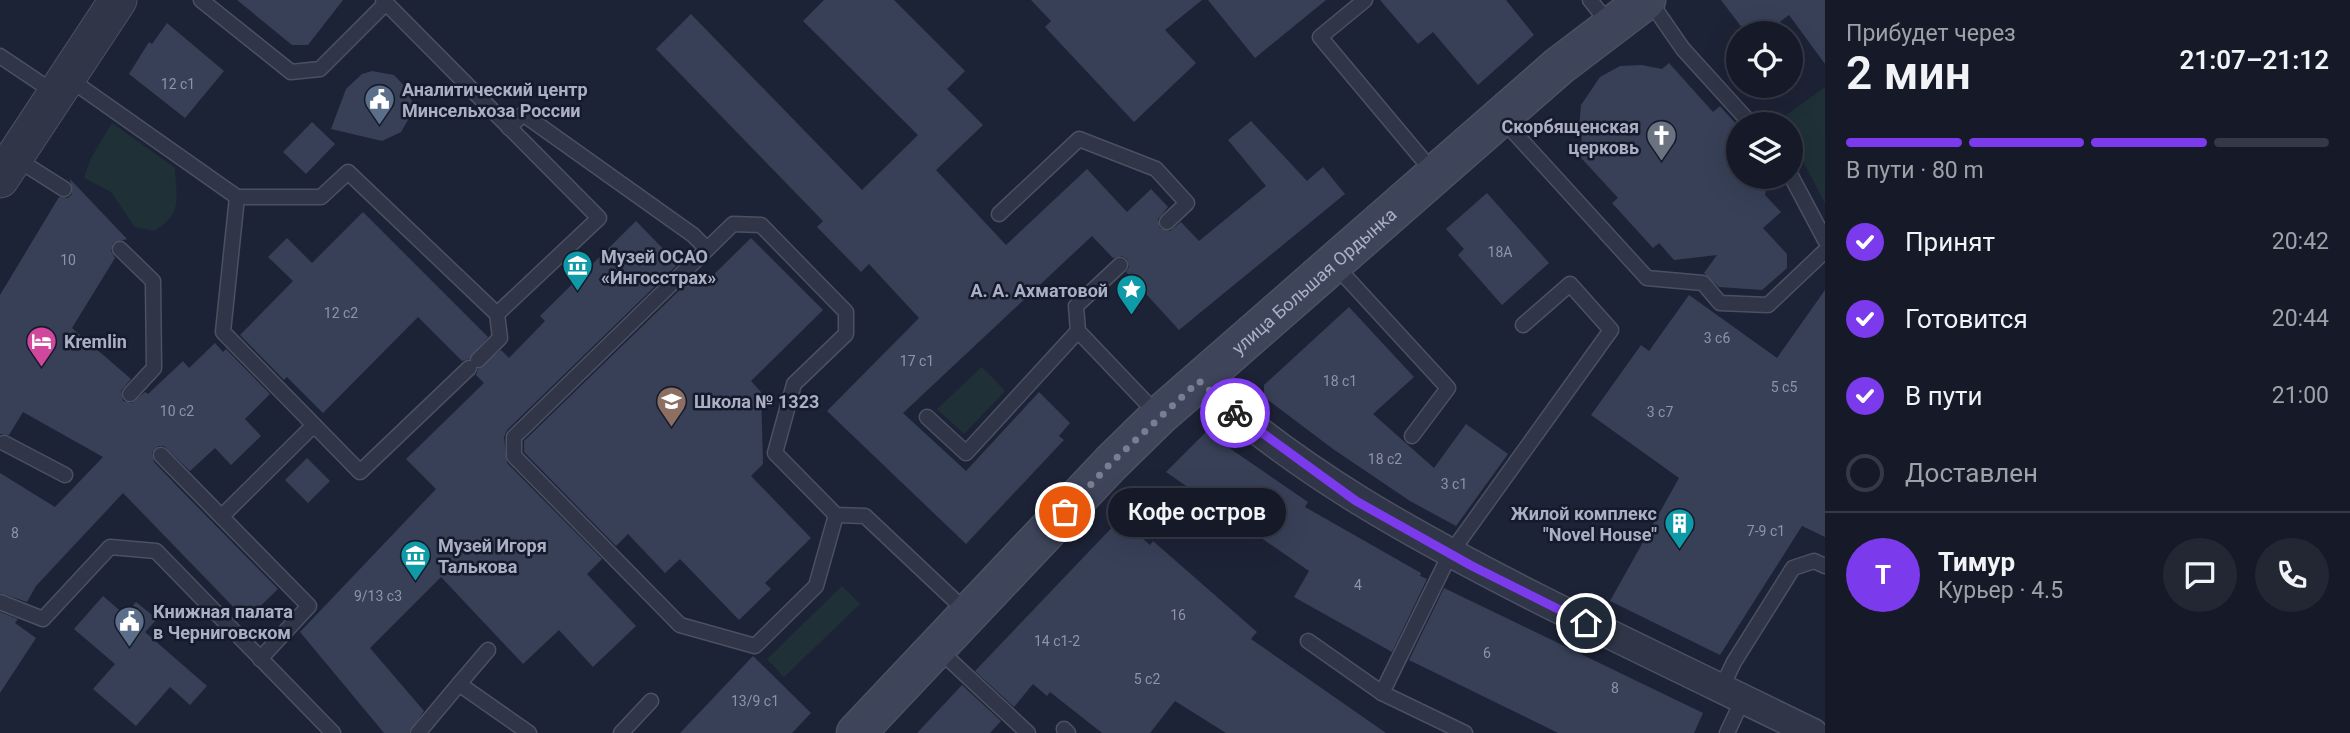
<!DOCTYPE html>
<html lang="ru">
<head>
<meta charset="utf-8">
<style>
  :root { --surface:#161a28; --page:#232734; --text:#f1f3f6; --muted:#9ea1a8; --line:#353845; --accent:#7c3aed }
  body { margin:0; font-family:Roboto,sans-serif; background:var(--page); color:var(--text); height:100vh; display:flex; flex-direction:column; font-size:26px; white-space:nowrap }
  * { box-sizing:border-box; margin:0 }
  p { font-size:23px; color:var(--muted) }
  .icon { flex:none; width:38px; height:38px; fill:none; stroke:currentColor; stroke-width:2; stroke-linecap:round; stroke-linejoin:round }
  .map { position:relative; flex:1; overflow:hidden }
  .drawer { display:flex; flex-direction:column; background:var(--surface); width:525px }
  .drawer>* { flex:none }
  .controls { position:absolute; left:1726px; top:21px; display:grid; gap:14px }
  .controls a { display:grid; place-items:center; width:77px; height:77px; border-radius:50%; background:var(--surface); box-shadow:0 7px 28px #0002,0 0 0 2px var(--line); font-size:35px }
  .pin { position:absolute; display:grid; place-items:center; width:60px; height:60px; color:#fff; margin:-30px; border:4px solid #fff; border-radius:50%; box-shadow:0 2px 7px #0007 }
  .courier { position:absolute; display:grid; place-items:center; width:70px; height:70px; margin:-35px; border:5px solid #7c3aed; border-radius:50%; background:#fff; color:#222; box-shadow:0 2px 9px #0007 }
  .bubble { position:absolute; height:49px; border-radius:24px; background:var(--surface); box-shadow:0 7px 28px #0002,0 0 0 2px var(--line); font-size:23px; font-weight:600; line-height:49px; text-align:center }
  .headline em { font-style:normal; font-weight:600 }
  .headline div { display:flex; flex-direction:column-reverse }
  .headline { display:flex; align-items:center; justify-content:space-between; height:119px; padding:0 21px }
  h1 { font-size:46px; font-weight:600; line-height:52px }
  .bar { display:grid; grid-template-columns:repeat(4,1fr); gap:10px 7px; align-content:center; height:84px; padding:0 21px }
  .bar i { height:9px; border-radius:5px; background:var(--line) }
  .bar .active { background:var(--accent) }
  .bar p { grid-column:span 4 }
  .line { display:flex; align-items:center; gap:18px; padding:0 21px; border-top:2px solid var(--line) }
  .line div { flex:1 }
  .round { display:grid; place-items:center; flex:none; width:74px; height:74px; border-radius:37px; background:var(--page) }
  ol { padding:0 21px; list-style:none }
  li { display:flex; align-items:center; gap:21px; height:77px }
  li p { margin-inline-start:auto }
  li .icon { padding:7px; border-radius:50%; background:var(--accent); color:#fff; stroke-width:4 }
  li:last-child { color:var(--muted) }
  li i { width:38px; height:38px; border:4px solid var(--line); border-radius:50% }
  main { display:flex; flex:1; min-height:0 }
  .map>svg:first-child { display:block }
</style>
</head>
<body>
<main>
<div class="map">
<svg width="1825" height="733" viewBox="0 0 1825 733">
  <rect width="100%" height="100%" fill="#1d2336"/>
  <g fill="#1f3037">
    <polygon points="1825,87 1825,203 1790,137 1790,124 1784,124 1781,119"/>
    <path d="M112 123 175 168C176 200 184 212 154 231L135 227 111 192 84 178 91 158Z"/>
    <polygon points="982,367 1005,391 964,434 937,409"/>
    <polygon points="842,586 860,604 784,677 767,659"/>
  </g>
  <g fill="#384058">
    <polygon points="237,0 343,0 308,45 292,45"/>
    <polygon points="824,0 894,0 965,71 947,89 983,125 936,170 1006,245 1087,169 1127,212 1151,189 1168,207 1158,219 1160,228 1170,231 1181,222 1199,241 1266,186 1228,140 1251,121 1307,181 1323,167 1345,194 1179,330 1126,272 1129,267 1127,259 1122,256 1113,258 1092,236 903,413 966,471 1039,392 1070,423 1059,436 1064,440 966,544 827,411 919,318 869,264 861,272 817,227 823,221 656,49 691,14 862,190 918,135 803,21"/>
    <polygon points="1031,0 1202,0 1165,30 1196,63 1134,122 1045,27 1051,21"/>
    <polygon points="1208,0 1326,0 1255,58"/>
    <polygon points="1380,0 1506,0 1534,35 1478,85 1433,32 1418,44"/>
    <polygon points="1721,0 1825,0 1825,64 1789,15 1765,33 1746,33"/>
    <polygon points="167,23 224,71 185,118 129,74 149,42 152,44"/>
    <polygon points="1669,63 1713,112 1720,106 1738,126 1738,177 1769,177 1765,195 1781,212 1763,228 1787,254 1787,268 1762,290 1719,287 1704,273 1717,255 1674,260 1659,243 1653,248 1612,203 1618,198 1573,149 1582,141 1579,128 1581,105 1600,77 1620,66 1642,65 1662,69"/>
    <polygon points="372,71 394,75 409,91 412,102 412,113 401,132 382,141 331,129 346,89 362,74"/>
    <polygon points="312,122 335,144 306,174 283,152"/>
    <polygon points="70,179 127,239 113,243 111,251 115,258 72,328 131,379 121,391 123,401 132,403 145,392 148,394 183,361 189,368 215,343 223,352 226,349 270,394 245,419 261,436 231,465 215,448 190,471 164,446 158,446 152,453 154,462 176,485 278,589 246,620 123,493 36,586 27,602 0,593 0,473 55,507 103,457 23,412 9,435 0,434 0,295 59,197 68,198 72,194"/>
    <polygon points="1487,193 1549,263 1502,305 1458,255 1464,249 1446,229"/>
    <polygon points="363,212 488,337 469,359 462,361 418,317 323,413 287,377 284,380 240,335 293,281 268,257 287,238 312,263"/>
    <polygon points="636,221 678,264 507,430 504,437 507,463 602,559 587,574 636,626 593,667 559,630 523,664 441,577 370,648 424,711 409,733 384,733 300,632 436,489 406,459 484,383 476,375 478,369 501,350 509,358 545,321 540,316"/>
    <polygon points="751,238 823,310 751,381 761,392 763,464 751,476 811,538 765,583 771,589 739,620 680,559 665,573 628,534 616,546 524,452 524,441 692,278 701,287"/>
    <polygon points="1825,290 1825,537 1802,526 1720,655 1610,601 1679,478 1591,415 1641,345 1649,351 1689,295 1777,358"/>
    <polygon points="1349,307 1414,377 1373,414 1434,468 1466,424 1508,454 1456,526 1410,501 1333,449 1264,397 1264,385"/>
    <polygon points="1206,432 1308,502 1305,507 1421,573 1420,576 1427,579 1392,652 1294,597 1309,571 1166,472"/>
    <polygon points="307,458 330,481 308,503 285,480"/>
    <polygon points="1120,519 1150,545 1153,541 1257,632 1251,639 1386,733 1226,733 1175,701 1150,733 1102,733 1050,692 1047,696 1033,684 1014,707 975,671"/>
    <polygon points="1444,588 1703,713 1694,733 1558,733 1409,660"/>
    <polygon points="103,596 125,615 136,602 157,619 145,632 207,686 190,705 170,687 136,726 93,689 115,664 74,629"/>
    <polygon points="0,612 18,619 15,623 36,638 0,693"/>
    <polygon points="753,656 811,713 792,733 680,733"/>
    <polygon points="962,685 1001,721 990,733 917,733"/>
  </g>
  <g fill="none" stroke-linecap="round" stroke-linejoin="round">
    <defs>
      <g id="service">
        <polyline points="201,0 291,72 320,69 386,3 383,0"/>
        <polyline points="1365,0 1320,37 1434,173"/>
        <polyline points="1590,0 1610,25"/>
        <polyline points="1649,0 1683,49 1751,124"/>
        <polyline points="386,3 599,218 497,314"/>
        <polyline points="0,56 55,93"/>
        <polyline points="68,78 237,197 223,332 360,472 469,368"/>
        <polyline points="1501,118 1647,278 1703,283 1720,303 1768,305 1825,251"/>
        <polyline points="509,128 523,114 693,235 707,249"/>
        <polyline points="15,158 64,189"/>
        <polyline points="1790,174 1825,240"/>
        <polyline points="237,197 321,197 348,172 497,314 500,338 478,360"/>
        <polyline points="999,214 1079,139 1156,169 1187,203 1167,222"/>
        <polyline points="120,249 153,281 154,368 130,394"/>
        <polyline points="1334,264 1448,388 1412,436"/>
        <polyline points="1120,265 1076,306 1078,331 1158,415"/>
        <polyline points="927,417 966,453 1078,331"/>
        <polyline points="4,443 65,475"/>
        <polyline points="161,455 309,606 260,659"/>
        <polyline points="836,515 775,453 794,384 846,334 846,312 761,225 733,224 514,437 514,456 680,625 755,646 816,586 836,515 865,516 968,613"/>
        <polyline points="222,516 313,426"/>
        <polyline points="0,602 43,619 110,547 156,551 333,733"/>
        <polyline points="1308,641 1382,693"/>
        <polyline points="938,649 1028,733"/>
        <polyline points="459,684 488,650"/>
        <polyline points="1721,689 1734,662 1793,568 1814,561 1825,566"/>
        <polyline points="1064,729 1068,733"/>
        <polyline points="418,733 459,684 529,733"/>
        <polyline points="621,733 651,701"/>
        <polyline points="1465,733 1382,693 1450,554 1611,330 1570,284 1523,325"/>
        <polyline points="1727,733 1743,699"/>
      </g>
      <path id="minor" d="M1199 381C1299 473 1417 537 1537 598 1628 644 1721 688 1813 733"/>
      <polyline id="tertiary" points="0,179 118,0"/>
      <g id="secondary">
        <path id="s1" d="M856 733 1111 463 1159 416 1559 66 1646 0"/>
      </g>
    </defs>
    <use href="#service" stroke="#4b5062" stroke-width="17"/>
    <use href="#minor" stroke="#4b5062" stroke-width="31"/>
    <use href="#tertiary" stroke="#4b5062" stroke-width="39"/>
    <use href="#secondary" stroke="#4b5062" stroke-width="41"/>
    <use href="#service" stroke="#303647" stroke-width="14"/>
    <use href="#minor" stroke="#303647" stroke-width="28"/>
    <use href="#tertiary" stroke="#303647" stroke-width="37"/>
    <use href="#secondary" stroke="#3e445a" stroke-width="38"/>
  </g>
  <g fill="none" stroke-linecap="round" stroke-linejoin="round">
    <polyline stroke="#797e93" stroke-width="7" stroke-dasharray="0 12.6" points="1065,512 1111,463 1199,381 1235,413"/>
    <polyline stroke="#7c3aed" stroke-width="9" points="1235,413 1356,501 1472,566 1586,623"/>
  </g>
  <defs>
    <symbol id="civic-pin" viewBox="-11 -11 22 30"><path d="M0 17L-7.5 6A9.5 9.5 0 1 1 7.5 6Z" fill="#5c6f8a" stroke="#161b2b"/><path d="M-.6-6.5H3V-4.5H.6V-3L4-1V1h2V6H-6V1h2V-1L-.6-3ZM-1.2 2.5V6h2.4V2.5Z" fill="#fff"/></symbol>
    <symbol id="church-pin" viewBox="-11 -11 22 30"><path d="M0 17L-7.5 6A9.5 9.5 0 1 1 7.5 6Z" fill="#6b7280" stroke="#161b2b"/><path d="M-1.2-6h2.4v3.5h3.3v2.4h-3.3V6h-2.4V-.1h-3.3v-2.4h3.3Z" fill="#fff"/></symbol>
    <symbol id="museum-pin" viewBox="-11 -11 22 30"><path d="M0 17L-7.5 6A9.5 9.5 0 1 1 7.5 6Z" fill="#0f9aa8" stroke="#161b2b"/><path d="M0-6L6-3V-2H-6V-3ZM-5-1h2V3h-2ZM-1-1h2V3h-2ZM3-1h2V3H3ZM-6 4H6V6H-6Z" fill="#fff"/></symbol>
    <symbol id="sight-pin" viewBox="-11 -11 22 30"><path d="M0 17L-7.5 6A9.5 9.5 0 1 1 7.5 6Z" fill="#0f9aa8" stroke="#161b2b"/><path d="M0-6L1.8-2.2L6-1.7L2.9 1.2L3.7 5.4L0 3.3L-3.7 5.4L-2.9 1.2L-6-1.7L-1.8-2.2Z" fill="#fff"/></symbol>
    <symbol id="hotel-pin" viewBox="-11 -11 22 30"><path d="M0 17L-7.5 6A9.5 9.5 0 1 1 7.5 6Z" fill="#d1479c" stroke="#161b2b"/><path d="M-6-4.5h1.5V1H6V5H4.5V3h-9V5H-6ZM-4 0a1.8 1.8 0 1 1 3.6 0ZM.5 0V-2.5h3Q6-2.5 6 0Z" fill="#fff"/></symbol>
    <symbol id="school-pin" viewBox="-11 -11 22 30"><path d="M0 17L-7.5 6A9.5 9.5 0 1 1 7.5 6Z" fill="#8d6e63" stroke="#161b2b"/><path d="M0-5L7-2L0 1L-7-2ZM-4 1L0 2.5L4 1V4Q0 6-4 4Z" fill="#fff"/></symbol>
    <symbol id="building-pin" viewBox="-11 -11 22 30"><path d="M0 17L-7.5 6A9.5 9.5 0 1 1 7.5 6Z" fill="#0f9aa8" stroke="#161b2b"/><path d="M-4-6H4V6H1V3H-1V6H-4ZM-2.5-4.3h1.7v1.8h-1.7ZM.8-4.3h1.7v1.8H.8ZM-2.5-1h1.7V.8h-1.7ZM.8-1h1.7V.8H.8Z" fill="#fff"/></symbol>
  </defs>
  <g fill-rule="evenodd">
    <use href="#civic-pin" x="362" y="82" width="35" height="47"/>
    <use href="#church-pin" x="1644" y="118" width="35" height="47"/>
    <use href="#museum-pin" x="560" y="248" width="35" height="47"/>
    <use href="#sight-pin" x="1114" y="272" width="35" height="47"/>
    <use href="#hotel-pin" x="24" y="324" width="35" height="47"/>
    <use href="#school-pin" x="654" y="384" width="35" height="47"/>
    <use href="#building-pin" x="1662" y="506" width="35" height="47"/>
    <use href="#museum-pin" x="398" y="538" width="35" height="47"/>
    <use href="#civic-pin" x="112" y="604" width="35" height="47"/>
  </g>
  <g text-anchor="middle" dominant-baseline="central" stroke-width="5" stroke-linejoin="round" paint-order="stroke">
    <g font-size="14" fill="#8e93aa">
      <text x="178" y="84">12 с1</text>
      <text x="1500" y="252">18А</text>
      <text x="68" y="260">10</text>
      <text x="341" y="313">12 с2</text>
      <text x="1717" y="338">3 с6</text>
      <text x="917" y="361">17 с1</text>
      <text x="1340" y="381">18 с1</text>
      <text x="1784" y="387">5 с5</text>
      <text x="177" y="411">10 с2</text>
      <text x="1660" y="412">3 с7</text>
      <text x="1385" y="459">18 с2</text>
      <text x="1454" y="484">3 с1</text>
      <text x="1766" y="531">7-9 с1</text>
      <text x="15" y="533">8</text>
      <text x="1358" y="585">4</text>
      <text x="378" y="596">9/13 с3</text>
      <text x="1178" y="615">16</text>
      <text x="1057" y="641">14 с1-2</text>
      <text x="1487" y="653">6</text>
      <text x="1147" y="679">5 с2</text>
      <text x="1615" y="688">8</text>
      <text x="755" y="701">13/9 с1</text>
    </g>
    <g font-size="18" font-weight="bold" fill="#aaafc5" stroke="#161b2b" text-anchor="start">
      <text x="402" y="89">Аналитический центр<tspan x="402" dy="21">Минсельхоза России</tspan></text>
      <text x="1639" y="126" text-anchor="end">Скорбященская<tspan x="1639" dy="21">церковь</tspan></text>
      <text x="601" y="256">Музей ОСАО<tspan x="601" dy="21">«Ингосстрах»</tspan></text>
      <text x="1108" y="290" text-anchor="end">А. А. Ахматовой</text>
      <text x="64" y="341">Kremlin</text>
      <text x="694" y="401">Школа № 1323</text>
      <text x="1657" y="513" text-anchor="end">Жилой комплекс<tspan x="1657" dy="21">"Novel House"</tspan></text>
      <text x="438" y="545">Музей Игоря<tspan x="438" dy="21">Талькова</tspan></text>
      <text x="153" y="611">Книжная палата<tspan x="153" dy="21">в Черниговском</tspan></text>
    </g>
    <g font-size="18" fill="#aaafc5" stroke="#161b2b">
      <text stroke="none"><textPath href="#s1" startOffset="644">улица Большая Ордынка</textPath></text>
    </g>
  </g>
</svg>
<div class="controls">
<a><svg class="icon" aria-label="locate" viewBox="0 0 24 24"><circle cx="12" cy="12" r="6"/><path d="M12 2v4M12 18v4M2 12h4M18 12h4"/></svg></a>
<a><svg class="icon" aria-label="layers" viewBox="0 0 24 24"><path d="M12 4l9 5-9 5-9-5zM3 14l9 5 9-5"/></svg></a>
</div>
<div class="pin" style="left:1065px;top:512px;background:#ea580c"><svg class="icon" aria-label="bag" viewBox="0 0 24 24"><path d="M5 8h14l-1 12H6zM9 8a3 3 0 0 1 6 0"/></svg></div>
<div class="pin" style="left:1586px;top:623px;background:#1f2937"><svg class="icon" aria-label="home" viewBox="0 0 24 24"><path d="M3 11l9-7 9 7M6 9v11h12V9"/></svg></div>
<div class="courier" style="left:1235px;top:413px"><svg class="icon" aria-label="bike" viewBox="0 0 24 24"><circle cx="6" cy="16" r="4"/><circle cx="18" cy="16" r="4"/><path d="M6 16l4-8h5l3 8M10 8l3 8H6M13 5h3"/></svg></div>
<div class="bubble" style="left:1108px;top:488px;width:178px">Кофе остров</div>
</div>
<section class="drawer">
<div class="headline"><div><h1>2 мин</h1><p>Прибудет через</p></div><em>21:07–21:12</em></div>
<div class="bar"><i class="active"></i><i class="active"></i><i class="active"></i><i></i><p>В пути · 80 m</p></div>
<ol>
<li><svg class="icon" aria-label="check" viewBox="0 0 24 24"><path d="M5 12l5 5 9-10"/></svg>Принят<p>20:42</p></li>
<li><svg class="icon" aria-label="check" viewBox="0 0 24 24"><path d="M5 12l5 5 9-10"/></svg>Готовится<p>20:44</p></li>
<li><svg class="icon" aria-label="check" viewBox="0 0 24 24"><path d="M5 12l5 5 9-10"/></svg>В пути<p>21:00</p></li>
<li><i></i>Доставлен</li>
</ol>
<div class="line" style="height:126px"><b class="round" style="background:var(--accent);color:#fff">Т</b><div><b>Тимур</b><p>Курьер · 4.5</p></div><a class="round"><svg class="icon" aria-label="chat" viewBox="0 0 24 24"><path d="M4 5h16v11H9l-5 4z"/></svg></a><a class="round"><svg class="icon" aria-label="phone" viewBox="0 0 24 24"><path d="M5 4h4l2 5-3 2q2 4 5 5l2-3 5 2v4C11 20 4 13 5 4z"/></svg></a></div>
</section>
</main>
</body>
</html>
